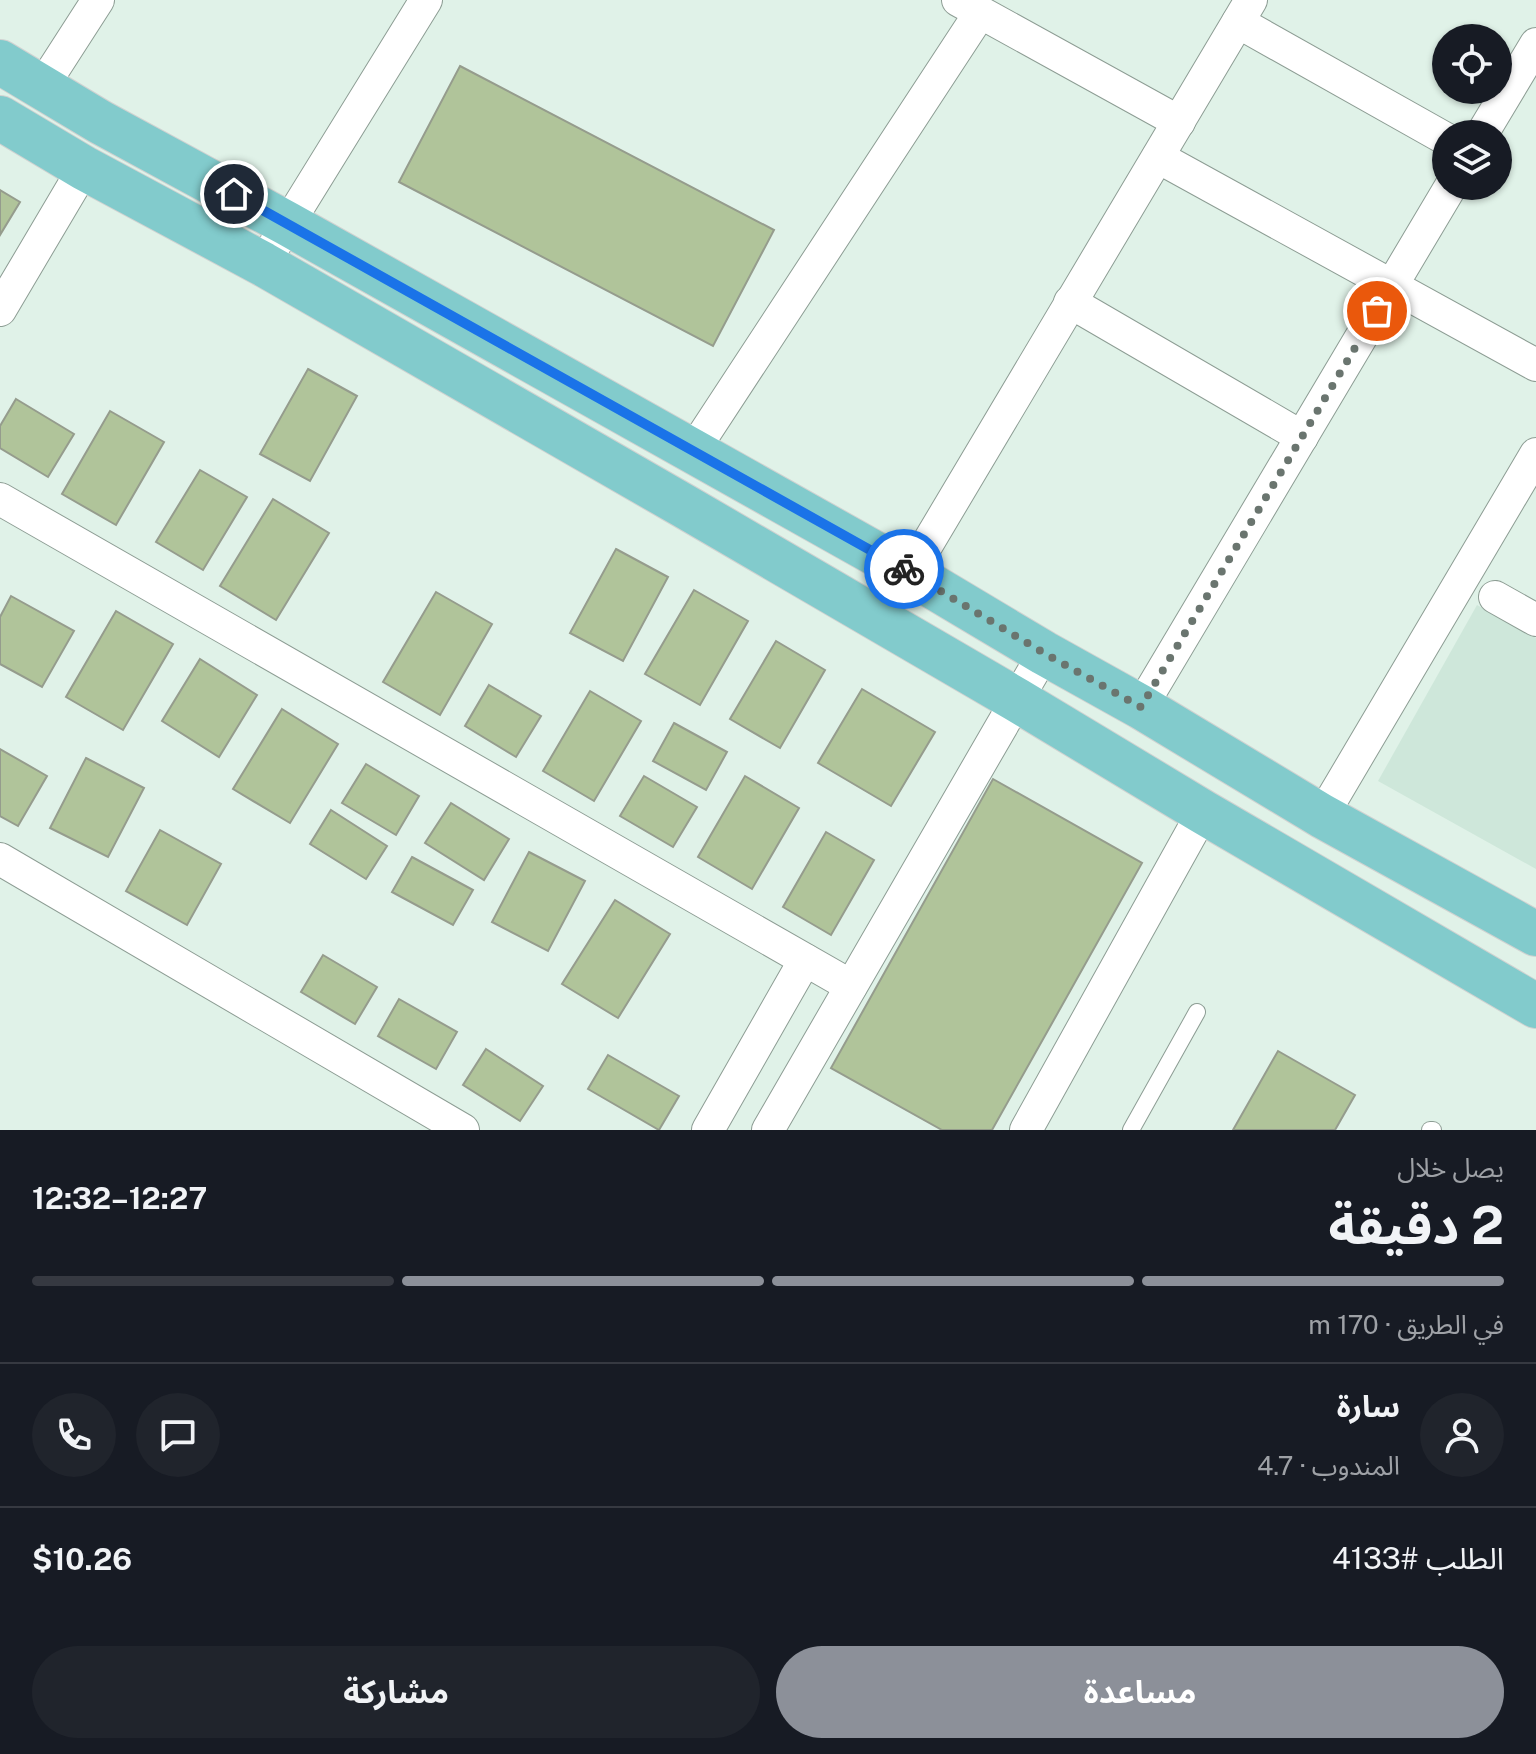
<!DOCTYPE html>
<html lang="ar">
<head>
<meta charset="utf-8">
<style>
  :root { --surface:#171b24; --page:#20242c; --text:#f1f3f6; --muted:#9ea1a6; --line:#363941; --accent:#8c9099 }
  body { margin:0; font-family:"Public Sans","Noto Sans Arabic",sans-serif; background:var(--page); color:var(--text); direction:rtl; height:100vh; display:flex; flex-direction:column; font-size:30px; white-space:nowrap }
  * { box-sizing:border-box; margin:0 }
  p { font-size:26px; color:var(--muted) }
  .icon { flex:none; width:44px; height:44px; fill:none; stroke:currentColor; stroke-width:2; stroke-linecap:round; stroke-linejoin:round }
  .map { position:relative; height:1130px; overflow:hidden; direction:ltr }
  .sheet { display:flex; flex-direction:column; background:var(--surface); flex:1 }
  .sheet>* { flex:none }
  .controls { position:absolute; left:1432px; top:24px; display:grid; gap:16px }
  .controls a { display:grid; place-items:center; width:80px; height:80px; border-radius:50%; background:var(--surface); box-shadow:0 2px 6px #0004; font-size:40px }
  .pin { position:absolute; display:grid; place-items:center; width:68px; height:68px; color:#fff; margin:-34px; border:4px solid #fff; border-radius:50%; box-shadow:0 2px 8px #0007 }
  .courier { position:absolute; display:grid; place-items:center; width:80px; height:80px; margin:-40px; border:6px solid #1a73e8; border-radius:50%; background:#fff; color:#222; box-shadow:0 2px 10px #0007 }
  .summary em { font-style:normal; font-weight:700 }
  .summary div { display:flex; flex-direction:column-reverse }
  .summary { display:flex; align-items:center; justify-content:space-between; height:136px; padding:0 32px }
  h1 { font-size:52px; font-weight:700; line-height:60px }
  .bar { display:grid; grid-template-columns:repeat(4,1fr); gap:12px 8px; align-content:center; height:96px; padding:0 32px }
  .bar i { height:10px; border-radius:6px; background:var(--line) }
  .bar .on { background:var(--accent) }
  .bar p { grid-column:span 4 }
  .line { display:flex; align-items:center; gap:20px; padding:0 32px; border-top:2px solid var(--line) }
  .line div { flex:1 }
  .round { display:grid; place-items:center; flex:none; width:84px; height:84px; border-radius:42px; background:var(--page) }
  .cta { display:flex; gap:16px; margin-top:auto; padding:16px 32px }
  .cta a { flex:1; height:92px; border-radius:48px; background:var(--accent); color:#fff; font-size:32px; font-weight:700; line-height:92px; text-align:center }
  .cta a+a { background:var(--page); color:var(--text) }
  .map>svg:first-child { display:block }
</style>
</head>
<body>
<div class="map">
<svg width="1536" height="1130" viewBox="0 0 1536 1130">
  <rect width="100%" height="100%" fill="#e0f2e8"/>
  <polygon fill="#cee7da" points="1477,605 1536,638 1536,869 1378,781"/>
  <g fill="#b0c49a" stroke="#959c8d" stroke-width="2">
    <polygon points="460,66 774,230 713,346 399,182"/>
    <polygon points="0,190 20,202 0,235"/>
    <polygon points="308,369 357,396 310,481 260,454"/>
    <polygon points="16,399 74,434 48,477 0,448 0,426"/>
    <polygon points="110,411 164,442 116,525 62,494"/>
    <polygon points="200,470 247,497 203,570 156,542"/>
    <polygon points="273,499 329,533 276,620 220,586"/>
    <polygon points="616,549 668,577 623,661 570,633"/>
    <polygon points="694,590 748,621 700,705 645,674"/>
    <polygon points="436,592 492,624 440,715 383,682"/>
    <polygon points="11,596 74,631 42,687 0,664 0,617"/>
    <polygon points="116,611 173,644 123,730 66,697"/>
    <polygon points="776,641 825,670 780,748 730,719"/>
    <polygon points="200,659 257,695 219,757 162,721"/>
    <polygon points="489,685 541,716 516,757 465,726"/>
    <polygon points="862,689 935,732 891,806 818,763"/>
    <polygon points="590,691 641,721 594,801 543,771"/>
    <polygon points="282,709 338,744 290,823 233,789"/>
    <polygon points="674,723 727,752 706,790 653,761"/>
    <polygon points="0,749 47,776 18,826 0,816"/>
    <polygon points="86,758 144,788 108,857 50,828"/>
    <polygon points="366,764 419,796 396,835 342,803"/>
    <polygon points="644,776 697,807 673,847 620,816"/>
    <polygon points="745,776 799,808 752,889 698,857"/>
    <polygon points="993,779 1142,863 992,1130 942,1130 831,1068"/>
    <polygon points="451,803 509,839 484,880 425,843"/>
    <polygon points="331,810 387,846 366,879 310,844"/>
    <polygon points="160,830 221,864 187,925 126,891"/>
    <polygon points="826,832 874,860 831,935 783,907"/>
    <polygon points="529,852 585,881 548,951 492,922"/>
    <polygon points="412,857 473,890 453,925 392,892"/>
    <polygon points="615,900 670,934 618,1018 562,984"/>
    <polygon points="323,955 377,987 355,1024 301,992"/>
    <polygon points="399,999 457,1032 436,1069 378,1036"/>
    <polygon points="486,1049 543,1086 520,1121 463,1085"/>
    <polygon points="1278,1051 1355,1095 1335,1130 1233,1130"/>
    <polygon points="608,1055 679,1096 659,1130 588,1089"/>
  </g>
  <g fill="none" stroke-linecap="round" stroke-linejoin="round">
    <defs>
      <g id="lane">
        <polyline points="1131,1130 1197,1012"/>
        <polyline points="1430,1130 1433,1130"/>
      </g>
      <g id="street">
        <polyline points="958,0 1179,122"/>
        <polyline points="1238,22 1446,139"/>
        <polyline points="42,87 98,0"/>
        <polyline points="1482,134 1536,44"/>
        <polyline points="1158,157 1536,365"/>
        <polyline points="263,264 426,0"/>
        <polyline points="1070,302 1302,437"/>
        <polyline points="0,310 84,168"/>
        <polyline points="693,451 980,13"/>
        <polyline points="0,499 851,986"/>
        <polyline points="910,573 1251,0"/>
        <polyline points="1495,597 1536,620"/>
        <polyline points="1141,707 1451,186"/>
        <polyline points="1322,816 1536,454"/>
        <polyline points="0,859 463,1130"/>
        <polyline points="708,1130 805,960"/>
        <polyline points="768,1130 1044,653"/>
        <polyline points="1026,1130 1203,812"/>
      </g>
      <g id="primary">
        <polyline points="0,62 100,122 288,224 910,573 1044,653 1141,707 1322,816 1536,934"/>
        <polyline points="0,118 84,168 263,264 684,506 1017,700 1203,812 1536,1006"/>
      </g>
    </defs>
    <use href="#lane" stroke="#8d9d94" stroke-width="18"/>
    <use href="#street" stroke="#8d9d94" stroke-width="34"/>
    <use href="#primary" stroke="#d0d2d1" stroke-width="46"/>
    <use href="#lane" stroke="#fff" stroke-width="16"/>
    <use href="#street" stroke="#fff" stroke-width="32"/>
    <use href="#primary" stroke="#82cbcc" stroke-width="44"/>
  </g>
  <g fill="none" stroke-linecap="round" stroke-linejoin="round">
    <polyline stroke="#6a756f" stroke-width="8" stroke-dasharray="0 14.4" points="904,569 1044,653 1141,707 1377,311"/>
    <polyline stroke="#1a73e8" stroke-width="10" points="234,194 904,569"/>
  </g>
</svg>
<div class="controls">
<a><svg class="icon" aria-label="locate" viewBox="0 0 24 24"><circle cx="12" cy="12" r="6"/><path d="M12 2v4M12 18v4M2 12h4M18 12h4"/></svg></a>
<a><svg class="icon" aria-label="layers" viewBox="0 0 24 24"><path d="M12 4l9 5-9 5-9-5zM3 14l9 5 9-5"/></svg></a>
</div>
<div class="pin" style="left:1377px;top:311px;background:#ea580c"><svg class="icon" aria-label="bag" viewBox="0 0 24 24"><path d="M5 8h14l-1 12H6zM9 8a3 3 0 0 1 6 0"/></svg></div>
<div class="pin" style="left:234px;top:194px;background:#1f2937"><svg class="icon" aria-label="home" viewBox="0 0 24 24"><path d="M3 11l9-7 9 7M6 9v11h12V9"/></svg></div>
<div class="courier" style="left:904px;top:569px"><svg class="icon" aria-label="bike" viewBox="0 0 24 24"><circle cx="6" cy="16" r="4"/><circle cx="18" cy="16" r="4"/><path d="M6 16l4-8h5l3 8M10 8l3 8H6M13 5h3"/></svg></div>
</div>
<section class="sheet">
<div class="summary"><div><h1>2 دقيقة</h1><p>يصل خلال</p></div><em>12:27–12:32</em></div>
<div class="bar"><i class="on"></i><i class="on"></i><i class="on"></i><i></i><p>في الطريق · 170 m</p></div>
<div class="line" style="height:144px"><a class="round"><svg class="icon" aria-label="person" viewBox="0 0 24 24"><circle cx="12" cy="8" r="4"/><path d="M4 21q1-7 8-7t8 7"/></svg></a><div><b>سارة</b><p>المندوب · 4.7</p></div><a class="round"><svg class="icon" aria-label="chat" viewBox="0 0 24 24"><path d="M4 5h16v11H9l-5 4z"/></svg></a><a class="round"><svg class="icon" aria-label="phone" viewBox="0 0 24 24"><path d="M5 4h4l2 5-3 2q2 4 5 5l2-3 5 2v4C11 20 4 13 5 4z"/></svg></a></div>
<div class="line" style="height:104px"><div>الطلب #4133</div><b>$10.26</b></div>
<div class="cta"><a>مساعدة</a><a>مشاركة</a></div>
</section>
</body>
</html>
